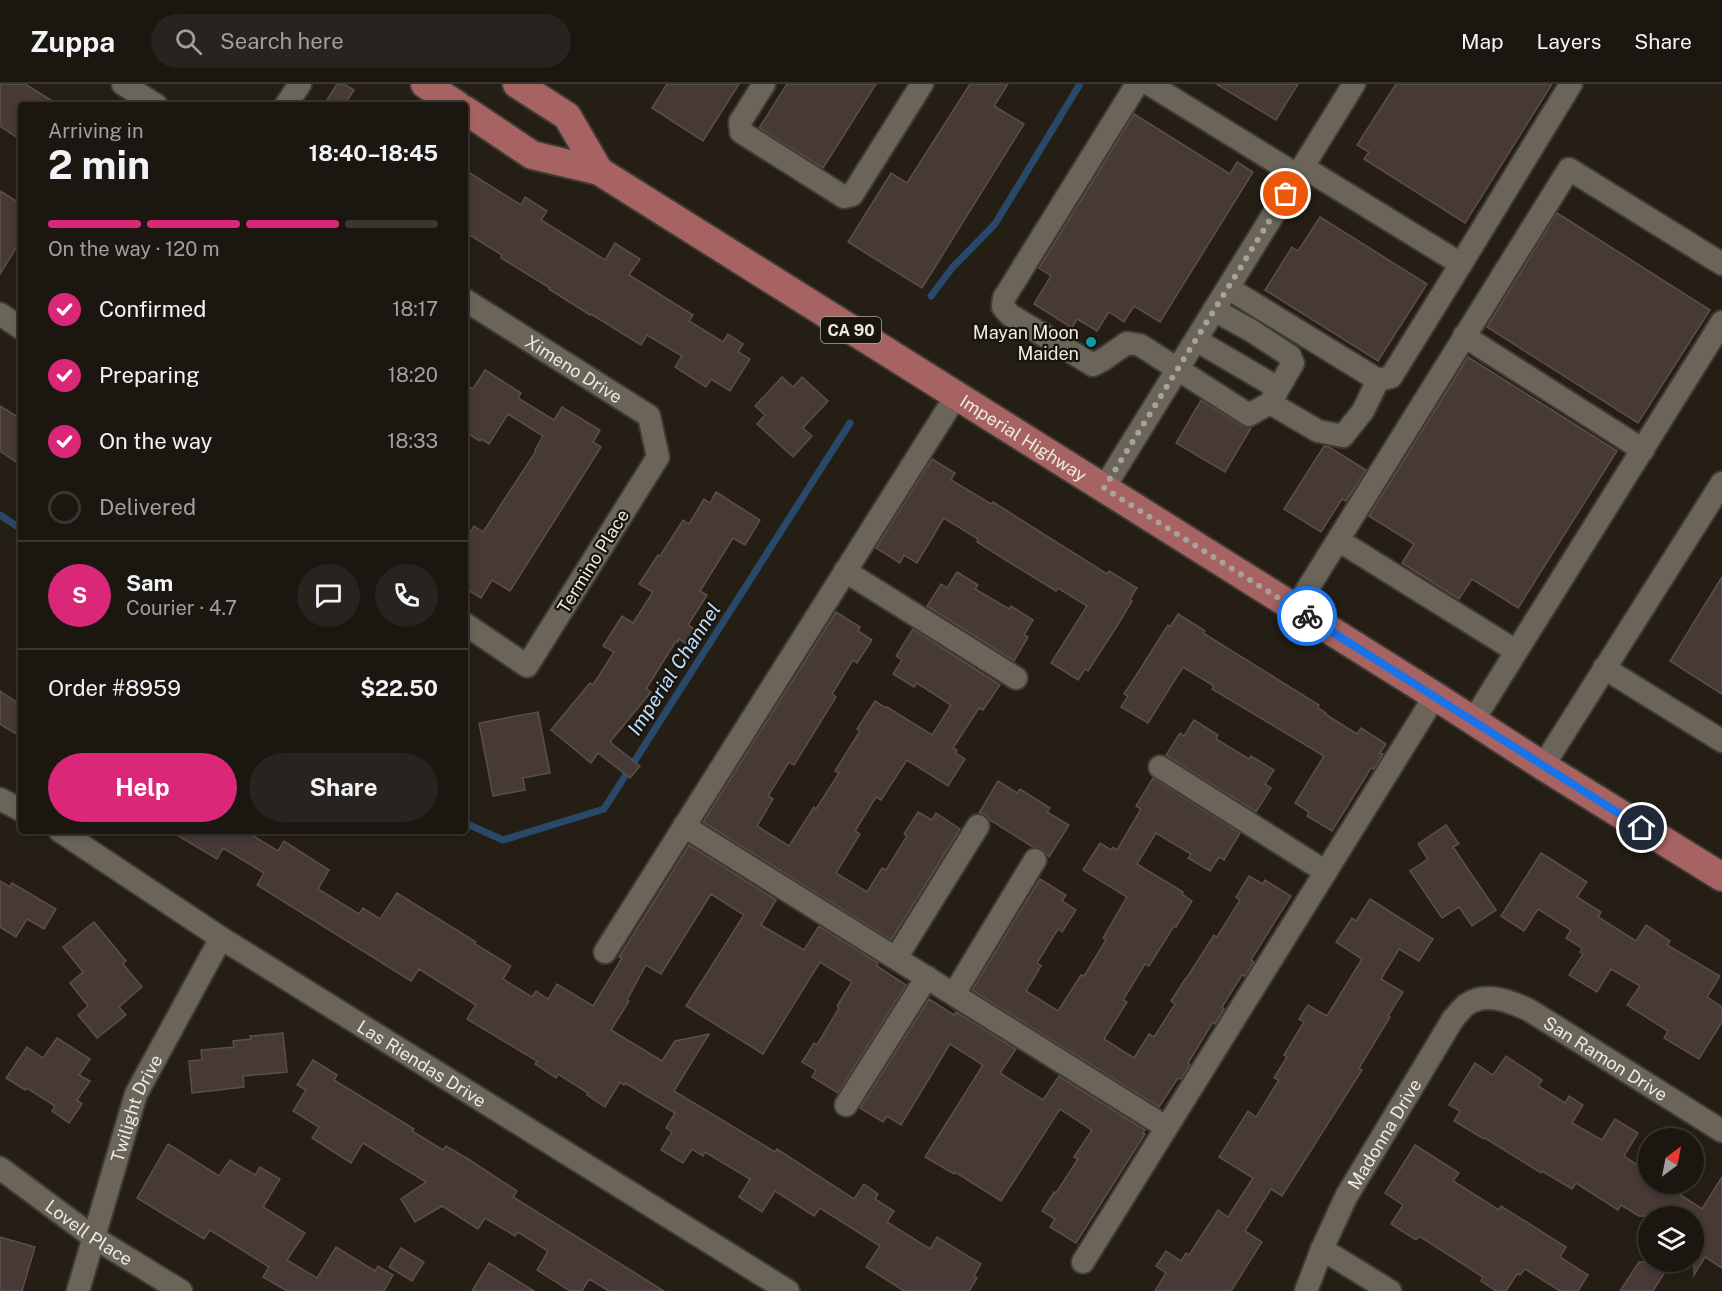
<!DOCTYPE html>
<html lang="en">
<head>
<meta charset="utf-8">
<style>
  :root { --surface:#1b1610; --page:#28231e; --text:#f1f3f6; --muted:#a09f9f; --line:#393530; --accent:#db2777 }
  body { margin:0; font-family:"Public Sans",sans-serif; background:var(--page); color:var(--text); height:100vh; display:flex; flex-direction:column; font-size:22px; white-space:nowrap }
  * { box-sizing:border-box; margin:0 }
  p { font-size:20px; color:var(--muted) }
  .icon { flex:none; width:33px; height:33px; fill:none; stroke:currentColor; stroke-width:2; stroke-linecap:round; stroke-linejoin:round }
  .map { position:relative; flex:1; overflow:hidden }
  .side { position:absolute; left:18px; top:18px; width:450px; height:732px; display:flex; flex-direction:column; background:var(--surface); border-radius:6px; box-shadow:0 3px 9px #0003,0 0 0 2px var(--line) }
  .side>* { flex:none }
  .needle { width:39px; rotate:32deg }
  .tools { position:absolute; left:1638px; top:1044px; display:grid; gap:12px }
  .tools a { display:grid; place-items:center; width:66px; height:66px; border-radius:50%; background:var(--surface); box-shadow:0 3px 9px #0003,0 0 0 2px var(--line); font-size:30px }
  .pin { position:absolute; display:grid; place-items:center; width:51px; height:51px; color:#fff; margin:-26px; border:3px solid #fff; border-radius:50%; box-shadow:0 2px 6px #0007 }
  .courier { position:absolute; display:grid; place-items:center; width:60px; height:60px; margin:-30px; border:4px solid #1a73e8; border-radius:50%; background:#fff; color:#222; box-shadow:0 2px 8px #0007 }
  .overview em { font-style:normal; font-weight:700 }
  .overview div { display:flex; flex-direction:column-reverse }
  .overview { display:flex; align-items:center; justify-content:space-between; height:102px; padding:0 30px }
  h1 { font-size:39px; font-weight:700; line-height:45px }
  .bar { display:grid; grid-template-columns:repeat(4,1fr); gap:9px 6px; align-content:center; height:72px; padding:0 30px }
  .bar i { height:8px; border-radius:4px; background:var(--line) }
  .bar .current { background:var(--accent) }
  .bar p { grid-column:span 4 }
  .line { display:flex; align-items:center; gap:15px; padding:0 30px; border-top:2px solid var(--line) }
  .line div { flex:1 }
  .round { display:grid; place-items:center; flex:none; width:63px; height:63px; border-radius:32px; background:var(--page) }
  ol { padding:0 30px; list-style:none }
  li { display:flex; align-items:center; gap:18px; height:66px }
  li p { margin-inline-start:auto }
  li .icon { padding:6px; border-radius:50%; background:var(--accent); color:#fff; stroke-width:4 }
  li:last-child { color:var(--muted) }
  li i { width:33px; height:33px; border:3px solid var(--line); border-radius:50% }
  .cta { display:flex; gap:12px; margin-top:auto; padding:12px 30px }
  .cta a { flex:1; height:69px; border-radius:36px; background:var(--accent); color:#fff; font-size:24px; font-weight:700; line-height:69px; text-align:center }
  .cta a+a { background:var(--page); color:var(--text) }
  header { display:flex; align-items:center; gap:36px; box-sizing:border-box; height:84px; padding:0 30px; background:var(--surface); border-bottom:2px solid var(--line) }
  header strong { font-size:28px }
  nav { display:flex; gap:33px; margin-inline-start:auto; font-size:21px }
  .search { width:420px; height:54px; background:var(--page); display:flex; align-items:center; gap:15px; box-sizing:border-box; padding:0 21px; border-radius:33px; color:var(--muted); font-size:22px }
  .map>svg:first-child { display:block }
</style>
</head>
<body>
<header>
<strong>Zuppa</strong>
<div class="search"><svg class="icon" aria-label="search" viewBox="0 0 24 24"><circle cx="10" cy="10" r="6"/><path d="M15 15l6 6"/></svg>Search here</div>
<nav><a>Map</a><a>Layers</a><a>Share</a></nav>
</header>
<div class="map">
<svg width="1722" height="1207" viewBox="0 0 1722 1207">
  <rect width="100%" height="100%" fill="#241e15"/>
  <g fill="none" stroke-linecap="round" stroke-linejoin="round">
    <g stroke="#29496b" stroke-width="7">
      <polyline points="931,212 952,184 995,140 1080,0"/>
      <polyline points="0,431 21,445"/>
      <polyline points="465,739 503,756 604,725 850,339"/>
    </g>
  </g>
  <g fill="#463936" stroke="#5c4e4b" stroke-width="1.5">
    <polygon points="0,0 25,0 59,21 21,21 21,56 0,42"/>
    <polygon points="337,0 344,0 354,6 344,21 324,21"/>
    <polygon points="667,0 739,0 703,57 652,24"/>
    <polygon points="787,0 876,0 823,84 759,44"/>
    <polygon points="970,0 1008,0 994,22 1024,40 922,204 848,158 891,89 907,99"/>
    <polygon points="1216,0 1298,0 1276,36"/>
    <polygon points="1396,0 1552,0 1465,139 1364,75 1369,68 1357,61"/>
    <polygon points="1134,30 1230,90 1237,78 1253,88 1160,238 1134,222 1124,238 1109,228 1097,247 1077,235 1072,244 1034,220 1051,192 1039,184"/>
    <polygon points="465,86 521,121 525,113 547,127 541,136 605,176 615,159 640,175 629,191 693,231 689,237 723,258 728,250 743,260 738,268 750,275 730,307 711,295 706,303 675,283 682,272 647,251 641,261 591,230 590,231 549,205 550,204 501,174 502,171 465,148"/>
    <polygon points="0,107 21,120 21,156 0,190"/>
    <polygon points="1557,129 1710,226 1638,339 1487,243"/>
    <polygon points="1320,133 1427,200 1378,277 1265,206 1292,163 1298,167"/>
    <polygon points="1468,273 1617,367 1518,524 1472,495 1459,515 1402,479 1414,460 1369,432"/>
    <polygon points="485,286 521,309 518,314 554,336 562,323 600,346 593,358 601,363 510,507 492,496 481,514 465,504 465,457 474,442 483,448 536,367 535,366 543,352 508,330 489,360 481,355 480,357 465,348 465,300 473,305"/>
    <polygon points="782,293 793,303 802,293 828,317 803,344 812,352 793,373 757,340 765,331 755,322"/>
    <polygon points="1201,316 1242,342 1251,344 1225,388 1176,359"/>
    <polygon points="0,322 21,335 21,381 0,367"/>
    <polygon points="1324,362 1329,363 1366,386 1346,417 1342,415 1321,448 1284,425"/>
    <polygon points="932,375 955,389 951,396 991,420 993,418 1107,490 1109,487 1137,504 1130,515 1132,517 1117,542 1088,587 1085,585 1078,596 1051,579 1087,522 1058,504 1056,507 1004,475 977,458 978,455 944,434 917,479 904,471 900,479 876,464"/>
    <polygon points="716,408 760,436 745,461 733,454 700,507 707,511 688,541 699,548 690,562 679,555 678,558 676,557 646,605 651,608 610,658 640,682 630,694 598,669 591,679 551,646 590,599 593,601 614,568 603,562 622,532 633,539 653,508 639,500 658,471 660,472 683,436 689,440 704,415 710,419"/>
    <polygon points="957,488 978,501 975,505 1009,525 1011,522 1033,536 1024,551 1028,553 1014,577 927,522 941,500 947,504"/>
    <polygon points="1722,493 1722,610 1670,577"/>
    <polygon points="836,528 860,543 858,547 872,556 857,579 853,576 832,610 836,613 794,681 789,678 768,712 773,715 757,742 789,762 814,723 816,725 839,689 835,687 860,647 857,645 875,617 886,624 887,623 932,651 951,621 917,599 914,603 893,590 902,576 896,572 913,545 1000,601 983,626 979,624 953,664 957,666 956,669 965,675 948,702 907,676 881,716 876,713 855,747 860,750 836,789 867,808 882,784 886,786 907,752 904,750 918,728 932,736 936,729 960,745 891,856 703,738"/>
    <polygon points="1178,530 1205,547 1203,549 1319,621 1318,624 1326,629 1325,630 1357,650 1361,644 1386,660 1380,669 1383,670 1374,685 1371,684 1332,747 1307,732 1309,728 1295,719 1324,672 1212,605 1214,602 1183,583 1148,639 1121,623 1128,612 1124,610 1139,587 1168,541 1170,543"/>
    <polygon points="0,607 21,621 21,653 0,640"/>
    <polygon points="538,628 550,689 523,694 525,706 493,712 479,639"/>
    <polygon points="1194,636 1218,651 1216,655 1249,675 1251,672 1274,686 1265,700 1271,704 1256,728 1166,671 1180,649 1184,652"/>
    <polygon points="1153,694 1240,749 1224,776 1219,773 1210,787 1188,774 1191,770 1156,749 1137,780 1183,808 1182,810 1192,817 1176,843 1174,842 1149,882 1145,880 1123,916 1127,918 1104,955 1134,974 1149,950 1154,953 1175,920 1171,917 1185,895 1186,895 1214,851 1217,853 1240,816 1236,813 1249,792 1263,800 1265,796 1291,812 1251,876 1254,878 1245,892 1242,891 1222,923 1224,925 1215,940 1213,938 1188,979 1190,981 1181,995 1178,994 1159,1023 972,906 1040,795 1066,811 1062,817 1076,826 1062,848 1058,845 1037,879 1041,882 1026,907 1058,927 1081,891 1084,892 1106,856 1103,854 1127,813 1083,786 1100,759 1111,766 1113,763 1117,766 1141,725 1136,722"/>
    <polygon points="998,697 1017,709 1020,705 1050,724 1047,728 1069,741 1049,773 1042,765 1033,763 990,736 986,731 979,729"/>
    <polygon points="1446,741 1459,760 1453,763 1496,826 1472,842 1459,823 1442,834 1410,787 1428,775 1418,760"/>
    <polygon points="170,747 245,747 278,767 284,757 329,786 318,805 359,830 363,824 380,835 397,809 476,858 475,860 511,882 503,895 532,913 536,907 548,915 557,900 593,922 622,874 619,873 689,761 776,816 761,841 804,866 819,842 878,879 877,882 906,901 838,1009 812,993 816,986 802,978 814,959 817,961 839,924 837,922 852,898 820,878 763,970 686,922 744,831 711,810 661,890 646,881 627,916 629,917 611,946 662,977 675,957 709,950 674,1007 775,1068 777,1065 854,1115 864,1100 878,1110 875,1115 894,1127 887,1138 930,1165 937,1153 981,1180 974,1192 977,1194 969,1207 904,1207 866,1183 880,1162 820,1124 814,1132 775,1107 762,1128 739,1113 750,1095 705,1068 703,1072 692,1065 683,1079 661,1066 672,1048 666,1044 675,1029 625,999 624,1001 620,998 605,1023 587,1011 588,1009 558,990 556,994 535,980 537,977 467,935 476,921 419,885 411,897 257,801 264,789 223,764 217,775"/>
    <polygon points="1541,769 1587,798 1577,813 1601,828 1598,833 1636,857 1646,841 1670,857 1667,861 1720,892 1707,913 1722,923 1722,938 1699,975 1664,954 1668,947 1627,921 1640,902 1611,885 1597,908 1569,891 1583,870 1580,868 1582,864 1566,854 1571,846 1538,825 1524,847 1501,832"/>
    <polygon points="0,797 10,803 12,799 56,825 44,845 27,835 16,853 0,843"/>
    <polygon points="1370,815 1433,855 1419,877 1399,865 1381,895 1403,908 1388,932 1390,933 1359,984 1362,986 1282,1112 1271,1105 1245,1147 1262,1158 1231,1207 1155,1207 1166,1189 1156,1182 1166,1167 1181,1177 1186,1169 1189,1171 1218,1126 1228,1133 1253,1094 1219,1073 1248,1027 1256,1033 1279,996 1274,994 1287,973 1284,971 1304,938 1299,935 1308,921 1327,932 1362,875 1336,858 1352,834 1356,837"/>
    <polygon points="94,838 126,877 123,880 142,903 119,923 126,931 97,954 78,931 88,922 70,899 83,888 63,863"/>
    <polygon points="929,915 954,931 956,928 1016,965 1000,989 1043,1016 1059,992 1145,1046 1143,1049 1145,1050 1076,1159 1050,1143 1055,1135 1042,1127 1054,1108 1056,1109 1078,1075 1074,1073 1092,1046 1060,1025 1001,1117 955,1088 954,1090 925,1073 983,981 950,960 901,1041 887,1032 883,1038 860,1024"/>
    <polygon points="283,949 287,988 243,992 244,1003 192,1009 189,977 202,976 201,966 234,963 233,957 251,955 250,952"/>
    <polygon points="57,954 90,975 79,991 90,997 77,1016 82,1020 69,1039 52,1027 55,1022 27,1004 25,1006 6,994 27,963 43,974"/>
    <polygon points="1506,972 1542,996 1538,1002 1565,1019 1569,1012 1583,1021 1572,1039 1602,1056 1615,1035 1638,1049 1624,1072 1648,1088 1648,1100 1678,1100 1673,1106 1702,1125 1722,1093 1722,1184 1705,1173 1694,1191 1694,1132 1639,1132 1621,1121 1618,1126 1576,1099 1572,1105 1542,1087 1541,1089 1485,1054 1484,1055 1454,1037 1460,1027 1449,1021 1475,979 1493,991"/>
    <polygon points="313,976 337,991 334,996 414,1045 412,1047 443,1066 446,1062 468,1075 517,1107 513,1113 664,1207 609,1207 589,1195 582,1207 570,1207 537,1186 548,1167 518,1148 515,1152 485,1134 478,1145 442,1122 415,1138 401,1115 426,1098 363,1059 351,1079 312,1054 319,1043 293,1027 306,1006 297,1001"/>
    <polygon points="168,1060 219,1092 230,1076 255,1091 260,1083 280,1095 263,1123 305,1149 287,1176 317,1194 336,1163 375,1187 378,1182 393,1191 384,1207 287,1207 263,1193 269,1183 210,1146 204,1155 137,1114"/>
    <polygon points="1415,1061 1459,1089 1453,1097 1499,1126 1501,1122 1566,1163 1560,1173 1588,1191 1578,1207 1560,1207 1525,1185 1520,1191 1517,1190 1506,1207 1496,1207 1481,1197 1483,1193 1419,1152 1416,1156 1391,1140 1403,1121 1385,1109"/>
    <polygon points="0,1153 35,1163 22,1207 0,1207"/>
    <polygon points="401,1164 424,1178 412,1197 389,1183"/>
    <polygon points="1639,1178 1671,1178 1653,1207 1620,1207"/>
    <polygon points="489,1179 534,1207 472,1207"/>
  </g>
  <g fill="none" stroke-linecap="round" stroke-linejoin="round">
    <defs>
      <g id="minor">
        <polyline points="123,0 156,21"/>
        <polyline points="764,0 740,38 741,48 844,113 852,111 922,0"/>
        <polyline points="1137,0 1004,214 1003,223 1010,231 1093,281 1104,275 1127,259 1140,261 1249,331 1270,319 1293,279 1290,272 1252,247 1214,226"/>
        <polyline points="1149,0 1297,91"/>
        <polyline points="286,21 300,0"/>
        <polyline points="1303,83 1461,180 1571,0"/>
        <polyline points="1228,204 1378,296 1391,293 1461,180"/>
        <path id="s1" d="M465 216 649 332 658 373 527 582 465 540"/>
        <polyline points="0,230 21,244"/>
        <polyline points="1464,252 1643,366"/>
        <polyline points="1196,256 1278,304"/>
        <polyline points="1270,319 1318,347 1343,352 1363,327 1378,296"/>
        <polyline points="1104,404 1354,0"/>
        <polyline points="1338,456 1516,567"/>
        <polyline points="845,487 1016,594"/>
        <polyline points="1295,525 1569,85 1722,180"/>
        <polyline points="1604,584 1722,657"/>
        <polyline points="1473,637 1722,238"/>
        <polyline points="1543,682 1722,399"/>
        <polyline points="1160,683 1326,788"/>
        <polyline points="0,715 21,726"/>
        <polyline points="684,742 1166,1043"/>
        <path id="s2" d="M60 747 221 854 788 1207"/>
        <polyline points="605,868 956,312"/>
        <polyline points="896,874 978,742"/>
        <polyline points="954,910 1035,776"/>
        <polyline points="846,1021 927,893"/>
        <path id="s3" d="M0 1084 93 1153 181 1207"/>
        <polyline points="1322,1165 1390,1207"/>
        <polyline points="1083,1178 1435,612"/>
        <path id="s4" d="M78 1207 136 1010 221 854"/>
        <path id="s5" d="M1306 1207 1322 1165 1346 1113 1453 935C1457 931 1461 925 1466 921 1486 907 1509 917 1529 926L1722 1047"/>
      </g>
      <g id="major">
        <polyline points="425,0 457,21"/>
        <polyline points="517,0 567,32 599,87"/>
        <path id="s6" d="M465 26 532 71 599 87 1435 612 1543 682 1722 793"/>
      </g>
    </defs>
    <use href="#minor" stroke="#3e3a34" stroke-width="26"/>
    <use href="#major" stroke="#3e3a34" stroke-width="32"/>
    <use href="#minor" stroke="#6a6459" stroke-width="22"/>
    <use href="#major" stroke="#a66361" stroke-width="28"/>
  </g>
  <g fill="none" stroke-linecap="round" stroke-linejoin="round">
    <polyline stroke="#a7a29b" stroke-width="6" stroke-dasharray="0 10.8" points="1286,110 1104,404 1307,532"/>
    <polyline stroke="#1a73e8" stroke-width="8" points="1307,532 1642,744"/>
  </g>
  <circle fill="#0f9aa8" stroke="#1a150c" stroke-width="2" cx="1091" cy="258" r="6"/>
  <g text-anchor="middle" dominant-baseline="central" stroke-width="4.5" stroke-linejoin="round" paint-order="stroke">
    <rect fill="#1a150c" stroke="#aea9a2" stroke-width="1.5" x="821" y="233" width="60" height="26" rx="4.5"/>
    <g font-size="16" font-weight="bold" fill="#ede9e3">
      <text x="851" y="246">CA 90</text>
    </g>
    <g font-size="18" fill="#ede9e3" stroke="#1a150c" text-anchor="end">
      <text x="1079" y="248">Mayan Moon<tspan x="1079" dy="21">Maiden</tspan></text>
    </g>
    <g font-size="18" fill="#ede9e3" stroke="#1a150c">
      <text stroke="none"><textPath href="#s1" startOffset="129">Ximeno Drive</textPath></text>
      <text stroke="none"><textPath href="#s6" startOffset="651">Imperial Highway</textPath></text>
      <text transform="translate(593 477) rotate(-58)">Termino Place</text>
      <text stroke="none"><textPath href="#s5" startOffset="486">San Ramon Drive</textPath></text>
      <text stroke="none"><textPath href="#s2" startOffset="430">Las Riendas Drive</textPath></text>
      <text stroke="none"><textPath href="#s4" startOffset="192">Twilight Drive</textPath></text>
      <text stroke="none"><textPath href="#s5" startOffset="176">Madonna Drive</textPath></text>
      <text stroke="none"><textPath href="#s3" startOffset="110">Lovell Place</textPath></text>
    </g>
    <g font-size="20" font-style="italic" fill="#bbdcff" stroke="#1a150c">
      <text transform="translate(674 585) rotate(-57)">Imperial Channel</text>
    </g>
  </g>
</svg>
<div class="tools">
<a><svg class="needle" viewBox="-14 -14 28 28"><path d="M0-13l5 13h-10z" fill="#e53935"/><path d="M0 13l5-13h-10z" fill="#a09f9f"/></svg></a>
<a><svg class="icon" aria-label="layers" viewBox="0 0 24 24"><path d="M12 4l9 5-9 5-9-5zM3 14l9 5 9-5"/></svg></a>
</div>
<div class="pin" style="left:1286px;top:110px;background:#ea580c"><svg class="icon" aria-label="bag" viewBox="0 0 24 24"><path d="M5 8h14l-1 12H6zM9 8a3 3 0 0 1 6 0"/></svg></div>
<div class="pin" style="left:1642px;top:744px;background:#1f2937"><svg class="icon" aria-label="home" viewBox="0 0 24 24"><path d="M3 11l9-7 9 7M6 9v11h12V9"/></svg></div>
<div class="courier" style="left:1307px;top:532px"><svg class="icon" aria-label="bike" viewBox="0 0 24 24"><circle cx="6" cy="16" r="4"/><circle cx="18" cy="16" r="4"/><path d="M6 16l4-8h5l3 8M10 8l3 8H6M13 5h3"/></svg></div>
<section class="side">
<div class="overview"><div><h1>2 min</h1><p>Arriving in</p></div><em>18:40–18:45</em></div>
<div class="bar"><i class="current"></i><i class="current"></i><i class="current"></i><i></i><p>On the way · 120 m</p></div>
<ol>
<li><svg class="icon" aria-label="check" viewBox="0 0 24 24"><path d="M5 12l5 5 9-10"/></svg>Confirmed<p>18:17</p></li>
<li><svg class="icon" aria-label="check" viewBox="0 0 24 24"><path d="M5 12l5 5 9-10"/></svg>Preparing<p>18:20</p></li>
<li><svg class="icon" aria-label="check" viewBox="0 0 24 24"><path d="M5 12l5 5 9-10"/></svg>On the way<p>18:33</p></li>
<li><i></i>Delivered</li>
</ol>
<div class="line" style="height:108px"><b class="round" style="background:var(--accent);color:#fff">S</b><div><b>Sam</b><p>Courier · 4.7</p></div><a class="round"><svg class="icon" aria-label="chat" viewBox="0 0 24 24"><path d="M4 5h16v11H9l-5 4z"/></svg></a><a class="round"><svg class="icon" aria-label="phone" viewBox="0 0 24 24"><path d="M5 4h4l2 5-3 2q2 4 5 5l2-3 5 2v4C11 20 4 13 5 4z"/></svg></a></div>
<div class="line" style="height:78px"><div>Order #8959</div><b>$22.50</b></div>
<div class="cta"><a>Help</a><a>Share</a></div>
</section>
</div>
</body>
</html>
